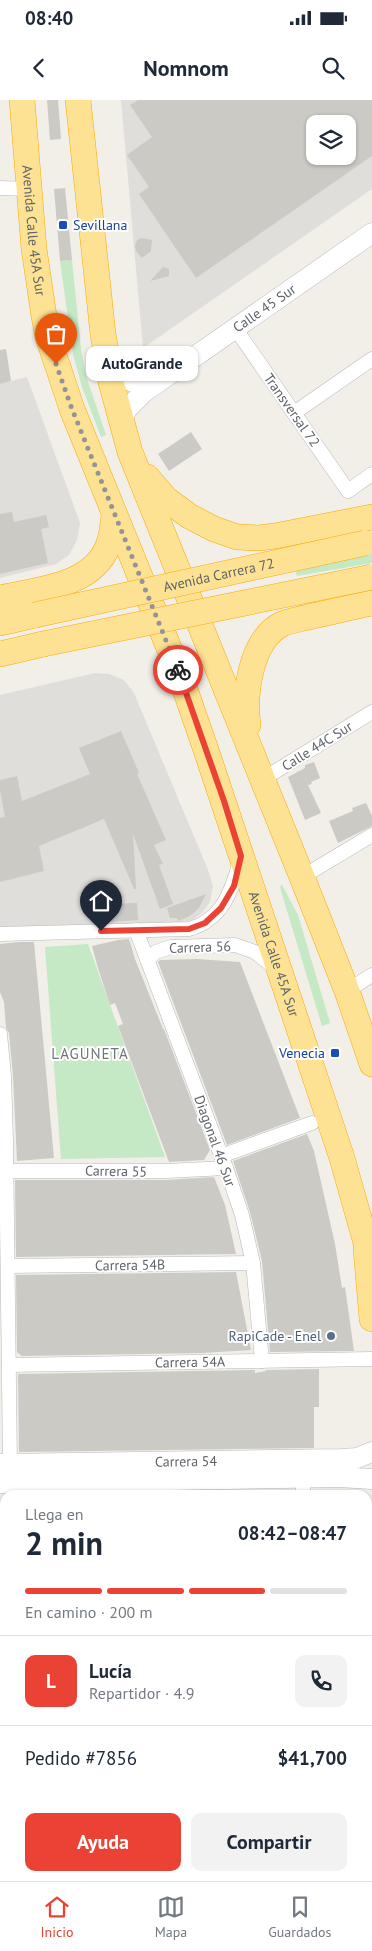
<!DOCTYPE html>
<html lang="es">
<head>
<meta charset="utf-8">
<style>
  :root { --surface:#fff; --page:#f2f2f3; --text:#1f2937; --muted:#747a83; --line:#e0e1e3; --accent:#ea4335 }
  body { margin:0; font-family:"PT Sans",sans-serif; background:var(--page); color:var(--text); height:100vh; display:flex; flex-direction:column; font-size:19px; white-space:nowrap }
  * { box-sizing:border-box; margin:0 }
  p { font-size:16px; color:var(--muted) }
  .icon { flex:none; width:28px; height:28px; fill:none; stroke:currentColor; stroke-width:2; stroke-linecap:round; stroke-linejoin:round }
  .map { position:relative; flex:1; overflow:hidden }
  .details { position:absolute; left:0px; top:1390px; width:372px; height:391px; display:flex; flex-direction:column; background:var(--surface); border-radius:15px 15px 0 0; box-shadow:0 1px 4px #0004 }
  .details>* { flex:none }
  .controls { position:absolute; left:306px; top:15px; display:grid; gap:10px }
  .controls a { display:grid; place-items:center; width:50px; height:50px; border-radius:10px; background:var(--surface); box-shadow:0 1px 4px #0004; font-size:25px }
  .pin { position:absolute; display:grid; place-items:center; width:42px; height:42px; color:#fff; margin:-51px -21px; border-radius:50% 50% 50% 0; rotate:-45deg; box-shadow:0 0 5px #0007 }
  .pin .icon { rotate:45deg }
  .courier { position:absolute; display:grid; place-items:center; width:50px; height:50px; margin:-25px; border:4px solid #ea4335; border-radius:50%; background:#fff; color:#222; box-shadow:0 1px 6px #0007 }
  .bubble { position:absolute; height:35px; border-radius:10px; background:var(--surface); box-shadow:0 1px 4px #0004; font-size:16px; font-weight:600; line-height:35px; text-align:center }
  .overview em { font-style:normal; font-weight:600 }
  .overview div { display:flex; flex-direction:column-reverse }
  .overview { display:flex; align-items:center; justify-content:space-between; height:85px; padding:0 25px }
  h1 { font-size:32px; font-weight:600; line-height:38px }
  .bar { display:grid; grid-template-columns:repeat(4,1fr); gap:8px 5px; align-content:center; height:60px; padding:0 25px }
  .bar i { height:6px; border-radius:4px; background:var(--line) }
  .bar .on { background:var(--accent) }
  .bar p { grid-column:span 4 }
  .line { display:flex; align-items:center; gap:12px; padding:0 25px; border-top:1px solid var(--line) }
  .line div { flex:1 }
  .round { display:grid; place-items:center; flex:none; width:52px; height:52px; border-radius:10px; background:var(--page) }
  .primary-button { display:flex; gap:10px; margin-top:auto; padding:10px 25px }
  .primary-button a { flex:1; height:58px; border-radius:10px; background:var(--accent); color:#fff; font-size:20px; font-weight:600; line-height:58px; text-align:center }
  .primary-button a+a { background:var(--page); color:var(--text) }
  .status { display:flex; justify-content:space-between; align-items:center; height:35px; padding:0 25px; background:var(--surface); direction:ltr }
  .status svg { height:14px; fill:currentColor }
  header { display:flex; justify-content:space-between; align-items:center; height:65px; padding:0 25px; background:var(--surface); font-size:22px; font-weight:600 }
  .tabs { display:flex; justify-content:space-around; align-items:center; height:70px; border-top:1px solid var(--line); background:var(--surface); font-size:14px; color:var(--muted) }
  .tabs a { display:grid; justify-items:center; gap:2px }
  .tabs .on { color:var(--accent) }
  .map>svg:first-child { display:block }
</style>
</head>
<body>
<div class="status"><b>08:40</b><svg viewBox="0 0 49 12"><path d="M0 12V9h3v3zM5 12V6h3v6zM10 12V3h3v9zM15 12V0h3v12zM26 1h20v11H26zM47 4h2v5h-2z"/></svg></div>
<header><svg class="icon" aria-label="back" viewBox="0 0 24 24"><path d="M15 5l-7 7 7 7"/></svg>Nomnom<svg class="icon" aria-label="search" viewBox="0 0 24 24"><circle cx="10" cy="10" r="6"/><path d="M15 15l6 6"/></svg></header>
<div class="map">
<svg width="372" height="1781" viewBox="0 0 372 1781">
  <rect width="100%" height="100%" fill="#f1efe8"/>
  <g fill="#e0deda" fill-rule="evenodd">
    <path d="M121 0H372V89L143 248ZM315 24H348V56H315Z"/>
    <polygon points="27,277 80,423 77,440 69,455 56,464 0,478 0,284"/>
    <polygon points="95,573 109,574 124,580 134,593 208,770 213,786 210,802 202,813 192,820 181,822 0,827 0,595"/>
  </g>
  <g fill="#c5e8c5">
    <polygon points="72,160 81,249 86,276 106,335 101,337 82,287 73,254 60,161"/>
    <polygon points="372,453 372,463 297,476 295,468"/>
    <polygon points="282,785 298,815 330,923 322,926 281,791 280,786"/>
    <polygon points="88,844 165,1057 61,1059 45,847"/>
    <polygon points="368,1573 372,1573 372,1781 354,1781 354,1776 368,1776"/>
  </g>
  <g fill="#cccac5" fill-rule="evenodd">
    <polygon points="47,0 58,0 61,39 50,40"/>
    <path d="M138 0H372V56L196 178 139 94 149 87 127 55 152 37 130 5ZM315 24H348V56H315Z"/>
    <polygon points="65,88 72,160 60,161 54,89"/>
    <polygon points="142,138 152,140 151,151 142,158 136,151 135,146 137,140"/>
    <polygon points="163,167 169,169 169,176 150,181"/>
    <polygon points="6,249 11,281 0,284 0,250"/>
    <polygon points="191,332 202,349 169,371 158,354"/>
    <polygon points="12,412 14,422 46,415 49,427 41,429 48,463 0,474 0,414"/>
    <polygon points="121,631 139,673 137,674 166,740 154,745 163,764 159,765 173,804 160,809 133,734 136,789 134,789 104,719 39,746 44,771 0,782 0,718 5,717 0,690 0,680 17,676 22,701 90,674 79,648"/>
    <polygon points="314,662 320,678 311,682 312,684 308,685 321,713 305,720 288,677 305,668 305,665"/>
    <polygon points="366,703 372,716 372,726 338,743 329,721 353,711 352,708"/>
    <polygon points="206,794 199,808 190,816 178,821 177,818 170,818 167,808"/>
    <polygon points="137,803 138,820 110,822 109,804"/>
    <polygon points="129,839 135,859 163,929 164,929 210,1050 204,1060 169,1062 118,926 123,924 115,903 110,905 98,868 92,846 118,840"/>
    <polygon points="19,842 34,842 54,1058 17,1061 13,976 9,933 6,928 4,902 0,892 0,844"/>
    <polygon points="197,859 240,862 300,1018 227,1045 158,862 160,860"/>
    <polygon points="307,1034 314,1051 335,1144 342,1188 345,1187 354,1251 270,1252 262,1161 250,1112 233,1061"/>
    <polygon points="214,1077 225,1105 236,1154 16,1157 15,1080 166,1080"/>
    <polygon points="236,1172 251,1250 202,1253 22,1256 17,1252 16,1175"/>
    <polygon points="319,1269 319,1307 314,1307 314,1348 19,1352 18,1274 255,1270 255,1273 266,1271 266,1270"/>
  </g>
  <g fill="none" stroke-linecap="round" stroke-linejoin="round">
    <defs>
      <g id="street">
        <polyline points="0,88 29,89"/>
        <polyline points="235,228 348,391 372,374"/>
        <polyline points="294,313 372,259"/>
        <polyline points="263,679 372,612"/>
        <polyline points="302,777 372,735"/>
        <polyline points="136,830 226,1068 242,1115 253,1163 262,1261"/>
        <path d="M0 834 189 829C222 820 232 791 240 761"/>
        <polyline points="147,860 156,852 171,847 235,845 255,852 275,868"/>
        <polyline points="347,891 372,875"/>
        <polyline points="0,934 4,976 6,1041 10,1364"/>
        <polyline points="221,1056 312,1023"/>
        <polyline points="7,1071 166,1071 226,1068"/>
        <polyline points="8,1166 253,1163"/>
        <polyline points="9,1265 372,1259"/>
        <polyline points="303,1378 303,1395"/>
        <polyline points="0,1469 5,1469"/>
        <polyline points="368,1564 372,1564"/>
        <polyline points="0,1569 5,1569"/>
        <polyline points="12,1776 12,1781"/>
        <polyline points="112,1776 112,1781"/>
        <polyline points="210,1776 210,1781"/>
        <polyline points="307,1776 307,1781"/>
      </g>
      <g id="secondary">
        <path d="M107 261C122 279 133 286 156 284"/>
        <path id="s1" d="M121 322 127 309 144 292 372 133"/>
        <path id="s2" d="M0 1364 342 1359 357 1358 372 1352"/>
        <polyline points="0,1383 339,1377 372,1379"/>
      </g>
      <g id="highway">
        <path id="s3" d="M22 0 34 149 44 216 48 237 72 309 180 575 206 650 342 1058 372 1164"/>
        <polyline points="78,0 103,234 111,282 130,352 302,777 347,891 372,964"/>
        <polyline points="147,377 166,399 189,416 214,429 237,437 259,438 275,436 372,417"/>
        <path d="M0 498C37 489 92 487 108 446 112 436 113 425 114 415"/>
        <polyline points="0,523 35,515"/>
        <polyline points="0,554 43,544"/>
        <path d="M248 625C244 594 250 540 282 524 291 520 302 519 312 516 332 512 352 507 372 503"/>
        <polyline points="366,1149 372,1219"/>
      </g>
    </defs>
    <use href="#street" stroke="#b5b8bc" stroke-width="15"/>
    <use href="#secondary" stroke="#b6babf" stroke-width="21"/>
    <use href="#highway" stroke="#f9ab00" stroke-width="26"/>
    <use href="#street" stroke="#fff" stroke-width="14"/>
    <use href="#secondary" stroke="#fff" stroke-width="20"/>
    <use href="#highway" stroke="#fde293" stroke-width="25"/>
    <defs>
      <g id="highway-bridge">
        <path id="s4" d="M35 515 365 443"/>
        <polyline points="43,544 372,477"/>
      </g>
    </defs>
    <use href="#highway-bridge" stroke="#f9ab00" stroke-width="26" stroke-linecap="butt"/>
    <use href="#highway-bridge" stroke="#fde293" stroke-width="25"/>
  </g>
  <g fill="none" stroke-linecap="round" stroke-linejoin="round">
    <polyline stroke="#929495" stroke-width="5" stroke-dasharray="0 9" points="56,264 72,309 178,570"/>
    <polyline stroke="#ea4335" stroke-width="6" points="101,831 189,829 205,823 221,808 234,786 241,756 224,701 178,570"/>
  </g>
  <g fill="#1a4fb4" stroke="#fff" stroke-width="2">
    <rect x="58" y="120" width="10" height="10" rx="2.5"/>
    <rect x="330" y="948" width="10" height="10" rx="2.5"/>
  </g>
  <circle fill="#5c6f8a" stroke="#fff" stroke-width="2" cx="331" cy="1236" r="5"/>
  <g text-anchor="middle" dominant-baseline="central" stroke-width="4" stroke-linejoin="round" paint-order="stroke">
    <g font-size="14" fill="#164399" stroke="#fff" text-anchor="start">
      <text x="73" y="125">Sevillana</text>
      <text x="325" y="953" text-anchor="end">Venecia</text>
    </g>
    <g font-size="14" fill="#5f6368" stroke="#fff">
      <text stroke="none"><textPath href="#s3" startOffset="131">Avenida Calle 45A Sur</textPath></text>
      <text stroke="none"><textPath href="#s1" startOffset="185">Calle 45 Sur</textPath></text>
      <text transform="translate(292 310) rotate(55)">Transversal 72</text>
      <text stroke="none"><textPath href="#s4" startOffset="188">Avenida Carrera 72</textPath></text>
      <text transform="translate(317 646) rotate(-32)">Calle 44C Sur</text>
      <text transform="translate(200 847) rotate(-2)">Carrera 56</text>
      <text stroke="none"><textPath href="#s3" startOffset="896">Avenida Calle 45A Sur</textPath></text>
      <text transform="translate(215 1041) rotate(70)">Diagonal 46 Sur</text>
      <text transform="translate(116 1071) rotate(1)">Carrera 55</text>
      <text transform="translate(130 1165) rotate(-1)">Carrera 54B</text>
      <text transform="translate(190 1262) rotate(-1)">Carrera 54A</text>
      <text stroke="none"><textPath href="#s2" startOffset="186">Carrera 54</textPath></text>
    </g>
    <g font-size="14" fill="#4e5e75" stroke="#fff" text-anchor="end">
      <text x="321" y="1236">RapiCade - Enel</text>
    </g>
    <g font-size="15" letter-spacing="1" fill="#70757a" stroke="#fff">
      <text x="90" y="953">LAGUNETA</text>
    </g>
  </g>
</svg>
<div class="controls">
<a><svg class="icon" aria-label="layers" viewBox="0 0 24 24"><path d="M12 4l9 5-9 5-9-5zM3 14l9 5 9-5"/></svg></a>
</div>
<div class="pin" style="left:56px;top:264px;background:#ea580c"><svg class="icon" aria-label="bag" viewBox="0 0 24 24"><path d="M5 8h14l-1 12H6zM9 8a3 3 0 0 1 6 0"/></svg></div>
<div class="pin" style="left:101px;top:831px;background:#1f2937"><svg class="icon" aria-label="home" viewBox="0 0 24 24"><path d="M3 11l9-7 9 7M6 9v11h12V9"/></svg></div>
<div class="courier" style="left:178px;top:570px"><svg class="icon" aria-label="bike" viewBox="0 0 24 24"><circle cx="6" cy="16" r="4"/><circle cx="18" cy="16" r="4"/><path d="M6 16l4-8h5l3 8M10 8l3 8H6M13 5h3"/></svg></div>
<div class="bubble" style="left:86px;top:246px;width:112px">AutoGrande</div>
<section class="details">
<div class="overview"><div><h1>2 min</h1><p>Llega en</p></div><em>08:42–08:47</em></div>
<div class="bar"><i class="on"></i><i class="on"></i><i class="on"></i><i></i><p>En camino · 200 m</p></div>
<div class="line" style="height:90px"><b class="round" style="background:var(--accent);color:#fff">L</b><div><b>Lucía</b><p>Repartidor · 4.9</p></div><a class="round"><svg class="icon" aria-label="phone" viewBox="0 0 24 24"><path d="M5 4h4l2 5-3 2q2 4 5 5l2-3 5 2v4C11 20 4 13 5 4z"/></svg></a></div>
<div class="line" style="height:65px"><div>Pedido #7856</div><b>$41,700</b></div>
<div class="primary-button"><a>Ayuda</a><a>Compartir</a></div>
</section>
</div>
<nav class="tabs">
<a class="on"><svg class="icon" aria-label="home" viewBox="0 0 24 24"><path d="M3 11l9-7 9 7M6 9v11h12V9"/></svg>Inicio</a>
<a><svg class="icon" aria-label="map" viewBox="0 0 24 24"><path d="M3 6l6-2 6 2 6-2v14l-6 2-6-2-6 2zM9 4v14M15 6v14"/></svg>Mapa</a>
<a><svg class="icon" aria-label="saved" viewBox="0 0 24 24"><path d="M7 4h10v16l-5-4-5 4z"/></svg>Guardados</a>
</nav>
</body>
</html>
